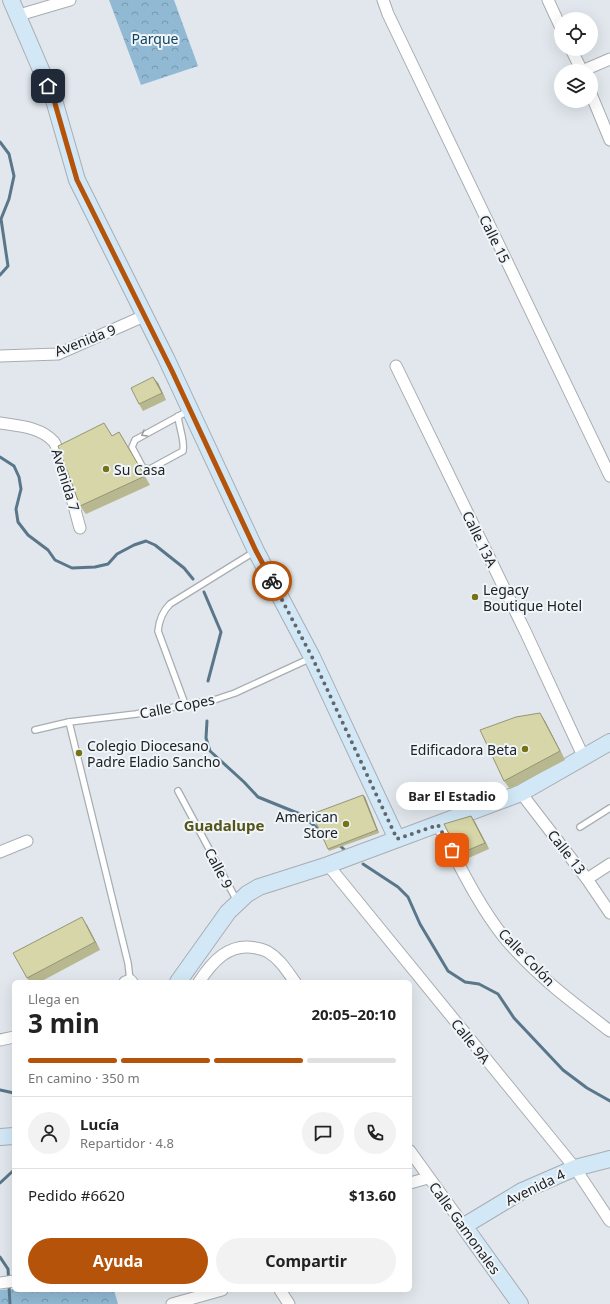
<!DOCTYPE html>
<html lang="es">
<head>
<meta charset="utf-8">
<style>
  :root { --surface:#fff; --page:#f2f2f2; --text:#222; --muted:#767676; --line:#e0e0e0; --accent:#b45309 }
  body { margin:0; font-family:"Noto Sans",sans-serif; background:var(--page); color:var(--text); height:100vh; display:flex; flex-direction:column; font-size:15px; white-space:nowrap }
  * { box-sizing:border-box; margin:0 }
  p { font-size:13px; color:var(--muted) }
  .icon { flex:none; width:22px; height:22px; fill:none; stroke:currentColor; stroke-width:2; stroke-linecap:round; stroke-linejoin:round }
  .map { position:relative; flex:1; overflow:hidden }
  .sheet { position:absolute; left:12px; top:980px; width:400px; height:312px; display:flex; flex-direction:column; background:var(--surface); border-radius:6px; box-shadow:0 4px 16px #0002 }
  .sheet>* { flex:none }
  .tools { position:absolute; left:554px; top:12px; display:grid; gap:8px }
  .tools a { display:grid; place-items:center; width:44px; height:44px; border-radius:50%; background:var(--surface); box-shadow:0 4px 16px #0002; font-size:20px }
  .pin { position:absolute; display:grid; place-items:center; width:34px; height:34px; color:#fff; margin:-17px; border-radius:8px; box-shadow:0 2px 6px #0006 }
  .courier { position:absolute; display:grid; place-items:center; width:40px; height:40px; margin:-20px; border:3px solid #b45309; border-radius:50%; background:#fff; color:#222; box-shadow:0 1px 5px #0007 }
  .bubble { position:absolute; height:28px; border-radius:14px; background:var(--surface); box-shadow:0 4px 16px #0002; font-size:13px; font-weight:700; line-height:28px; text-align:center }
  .summary em { font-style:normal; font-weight:700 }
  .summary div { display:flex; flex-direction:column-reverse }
  .summary { display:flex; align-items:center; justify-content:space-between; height:68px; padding:0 16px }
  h1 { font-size:26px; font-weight:700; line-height:30px }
  .bar { display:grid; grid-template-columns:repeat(4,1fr); gap:6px 4px; align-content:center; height:48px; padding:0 16px }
  .bar i { height:5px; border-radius:3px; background:var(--line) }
  .bar .current { background:var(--accent) }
  .bar p { grid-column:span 4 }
  .line { display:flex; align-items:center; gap:10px; padding:0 16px; border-top:1px solid var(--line) }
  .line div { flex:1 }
  .round { display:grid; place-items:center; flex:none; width:42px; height:42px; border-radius:21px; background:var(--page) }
  .button { display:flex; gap:8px; margin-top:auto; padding:8px 16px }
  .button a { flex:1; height:46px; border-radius:24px; background:var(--accent); color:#fff; font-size:16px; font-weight:700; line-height:46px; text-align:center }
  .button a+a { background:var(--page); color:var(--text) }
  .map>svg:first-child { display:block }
</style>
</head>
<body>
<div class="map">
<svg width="610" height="1304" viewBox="0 0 610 1304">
  <defs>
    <pattern id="park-crowns" width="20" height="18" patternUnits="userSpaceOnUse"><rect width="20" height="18" fill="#91b9d4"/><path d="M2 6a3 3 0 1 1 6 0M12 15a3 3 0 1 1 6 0" fill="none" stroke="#7696ac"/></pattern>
  </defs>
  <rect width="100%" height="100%" fill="#e1e7ec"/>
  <g fill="url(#park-crowns)">
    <polygon points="109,0 174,0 198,66 141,85"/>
    <polygon points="14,1289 114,1290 118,1304 0,1304 0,1290"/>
  </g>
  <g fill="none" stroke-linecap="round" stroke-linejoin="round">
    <g stroke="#59768a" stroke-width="3">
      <polyline points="0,142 9,154 14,176 9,199 1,219 8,266 0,275"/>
      <polyline points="0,457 14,466 19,477 21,489 16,509 18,522 28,535 48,550 55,560 72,568 95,567 108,564 117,554 134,545 146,541 155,545 184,568 193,579"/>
      <polyline points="204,592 221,632 208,681"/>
      <polyline points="207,721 206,738 210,751 244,782 258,797 300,814 322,832"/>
      <polyline points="338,844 347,852"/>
      <polyline points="363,864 398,887 408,897 420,924 448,971 465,982 479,984 498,994 514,1018 563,1070 587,1088 610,1101"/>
      <polyline points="0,1090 14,1093"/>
      <polyline points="0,1183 14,1170"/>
      <polyline points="0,1257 8,1269 10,1304"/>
    </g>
    <defs>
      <g id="lane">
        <path d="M178 416C179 428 185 440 183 451L150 469 143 468 132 447 135 440 188 411"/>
        <path d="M185 704 158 631C159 620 162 612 170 604L254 552"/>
        <polyline points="69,722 128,963 130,980"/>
        <polyline points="35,730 69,722 136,714 214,700 235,693 311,658"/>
        <polyline points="178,791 237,901"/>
        <polyline points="580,827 610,808"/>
      </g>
      <g id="street">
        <polyline points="383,0 388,14 610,476"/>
        <polyline points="548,0 561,28"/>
        <polyline points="19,15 70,0"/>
        <polyline points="571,49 582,71"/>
        <polyline points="582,71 610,59"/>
        <polyline points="591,94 610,140"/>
        <polyline points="0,356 58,354 144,316"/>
        <polyline points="396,366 526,633 584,758"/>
        <path d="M0 423C19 426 41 427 54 442 60 449 76 515 80 528"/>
        <polyline points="521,793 587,879 610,913"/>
        <path d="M438 825C458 862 477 903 503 936 533 973 572 1002 610 1031"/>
        <polyline points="0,852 27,841"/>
        <polyline points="328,865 575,1168 610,1221"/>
        <polyline points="587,879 610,864"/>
        <polyline points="125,982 130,980 132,982"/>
        <path d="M199 982C212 962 229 942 256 948 260 949 265 950 268 952 280 959 287 971 295 982"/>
        <polyline points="0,1040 14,1037"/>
        <polyline points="410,1151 464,1226"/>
        <polyline points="410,1183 428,1178"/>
        <polyline points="0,1283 14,1281"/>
        <polyline points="280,1290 289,1304"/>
        <polyline points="172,1304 222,1290"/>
      </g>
      <g id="secondary">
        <polyline points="11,0 54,100 77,180 166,358 256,551 312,657 397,839"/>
        <polyline points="178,982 228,912 247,894 259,887 328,865 521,793 610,742"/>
        <polyline points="0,1137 14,1136"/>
        <polyline points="520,1304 464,1226 522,1191 575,1168 610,1159"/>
      </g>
    </defs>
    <use href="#lane" stroke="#a7adb1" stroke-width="8"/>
    <use href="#street" stroke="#a7adb1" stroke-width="13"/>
    <use href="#secondary" stroke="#a7adb1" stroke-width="18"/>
    <use href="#lane" stroke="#fff" stroke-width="5.5"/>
    <use href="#street" stroke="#fff" stroke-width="11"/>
    <use href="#secondary" stroke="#d2e8f7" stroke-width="16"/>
  </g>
  <g fill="#b8b890">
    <polygon points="158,383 166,400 143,411 139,404"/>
    <polygon points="110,432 112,436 119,432 124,440 150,485 86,514 80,506"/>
    <polygon points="545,721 565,760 510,789 504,781"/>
    <polygon points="363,795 365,797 379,833 329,851 328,849"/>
    <polygon points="471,816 475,822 489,849 464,860 459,854"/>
    <polygon points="87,925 100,950 40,982 30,982 27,978"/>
  </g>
  <g fill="#969676">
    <polygon points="153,377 158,383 166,400 162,393"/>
    <polygon points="540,713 545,721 565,760 560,751"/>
    <polygon points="363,795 365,797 379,833 377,830"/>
    <polygon points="471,816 475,822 489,849 485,843"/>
    <polygon points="82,917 87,925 100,950 95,942"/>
  </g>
  <g fill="#d6d6a8" stroke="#969676">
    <polygon points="153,377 162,393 139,404 131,388"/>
    <polygon points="104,423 112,436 119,432 145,476 80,506 58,446"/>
    <polygon points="540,713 560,751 504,781 480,730 516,717"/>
    <polygon points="363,795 377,830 328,849 312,814"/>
    <polygon points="471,816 485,843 459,854 444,824"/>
    <polygon points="82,917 95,942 27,978 13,953"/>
  </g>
  <defs><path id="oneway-chevron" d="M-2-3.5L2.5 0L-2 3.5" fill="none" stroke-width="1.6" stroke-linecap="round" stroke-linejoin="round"/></defs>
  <use stroke="#9b9c9c" href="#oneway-chevron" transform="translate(144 434) rotate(150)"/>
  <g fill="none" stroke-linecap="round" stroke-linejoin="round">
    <polyline stroke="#64676a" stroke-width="4" stroke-dasharray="0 7.2" points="272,581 312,657 397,839 438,825 452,850"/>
    <polyline stroke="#b45309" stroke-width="5" points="48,86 54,100 77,180 172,371 256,551 272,581"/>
  </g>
  <g fill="#767317" stroke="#eff5f9" stroke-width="1.5">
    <circle cx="106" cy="469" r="4"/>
    <circle cx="475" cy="597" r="4"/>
    <circle cx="525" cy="749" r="4"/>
    <circle cx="79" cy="753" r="4"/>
    <circle cx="346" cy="824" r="4"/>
  </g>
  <g text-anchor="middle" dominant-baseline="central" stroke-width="4" stroke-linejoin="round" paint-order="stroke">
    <g font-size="14" fill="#104461" stroke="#eff5f9">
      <text x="155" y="38">Parque</text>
    </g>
    <g font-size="14" fill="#202224" stroke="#eff5f9">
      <text transform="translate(495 239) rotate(64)">Calle 15</text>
      <text transform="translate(85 340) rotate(-21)">Avenida 9</text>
      <text transform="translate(66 480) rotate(73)">Avenida 7</text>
      <text transform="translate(480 539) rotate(64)">Calle 13A</text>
      <text transform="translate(177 706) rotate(-11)">Calle Copes</text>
      <text transform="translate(567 852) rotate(52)">Calle 13</text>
      <text transform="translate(219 868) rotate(62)">Calle 9</text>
      <text transform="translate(527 957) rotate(46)">Calle Colón</text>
      <text transform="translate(471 1041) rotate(51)">Calle 9A</text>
      <text transform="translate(535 1187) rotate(-26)">Avenida 4</text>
      <text transform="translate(465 1228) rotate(54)">Calle Gamonales</text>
    </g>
    <g font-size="14" fill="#202224" stroke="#eff5f9" text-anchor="start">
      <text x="114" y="469">Su Casa</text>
      <text x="483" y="589">Legacy<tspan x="483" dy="16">Boutique Hotel</tspan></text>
      <text x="87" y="745">Colegio Diocesano<tspan x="87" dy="16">Padre Eladio Sancho</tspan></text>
      <text x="517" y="749" text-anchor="end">Edificadora Beta</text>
      <text x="338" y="816" text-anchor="end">American<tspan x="338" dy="16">Store</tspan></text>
    </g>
    <g font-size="15" font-weight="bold" fill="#565418" stroke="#eff5f9">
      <text x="224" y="825">Guadalupe</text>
    </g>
  </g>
</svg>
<div class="tools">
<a><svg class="icon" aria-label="locate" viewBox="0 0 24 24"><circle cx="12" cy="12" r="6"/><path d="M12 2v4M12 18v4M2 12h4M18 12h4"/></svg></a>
<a><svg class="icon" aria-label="layers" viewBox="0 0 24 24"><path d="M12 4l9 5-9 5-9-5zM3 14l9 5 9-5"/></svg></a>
</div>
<div class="pin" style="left:452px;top:850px;background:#ea580c"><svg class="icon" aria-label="bag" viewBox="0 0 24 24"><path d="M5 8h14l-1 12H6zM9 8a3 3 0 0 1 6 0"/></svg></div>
<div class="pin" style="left:48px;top:86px;background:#1f2937"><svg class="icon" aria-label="home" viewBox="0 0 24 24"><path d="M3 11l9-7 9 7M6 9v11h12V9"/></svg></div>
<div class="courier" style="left:272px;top:581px"><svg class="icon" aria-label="bike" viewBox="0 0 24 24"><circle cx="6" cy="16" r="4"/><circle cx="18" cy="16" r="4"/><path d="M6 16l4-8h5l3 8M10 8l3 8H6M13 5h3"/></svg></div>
<div class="bubble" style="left:396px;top:782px;width:112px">Bar El Estadio</div>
<section class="sheet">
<div class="summary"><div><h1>3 min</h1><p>Llega en</p></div><em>20:05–20:10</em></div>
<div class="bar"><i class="current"></i><i class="current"></i><i class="current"></i><i></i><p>En camino · 350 m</p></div>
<div class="line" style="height:72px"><a class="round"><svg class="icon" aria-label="person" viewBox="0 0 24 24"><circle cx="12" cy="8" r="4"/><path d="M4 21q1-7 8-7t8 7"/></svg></a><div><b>Lucía</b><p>Repartidor · 4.8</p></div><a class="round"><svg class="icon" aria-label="chat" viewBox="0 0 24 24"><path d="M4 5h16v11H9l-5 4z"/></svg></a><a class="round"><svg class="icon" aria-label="phone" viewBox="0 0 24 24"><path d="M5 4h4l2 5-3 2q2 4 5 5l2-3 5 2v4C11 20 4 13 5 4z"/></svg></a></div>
<div class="line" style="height:52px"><div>Pedido #6620</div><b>$13.60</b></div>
<div class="button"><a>Ayuda</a><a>Compartir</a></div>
</section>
</div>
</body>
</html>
